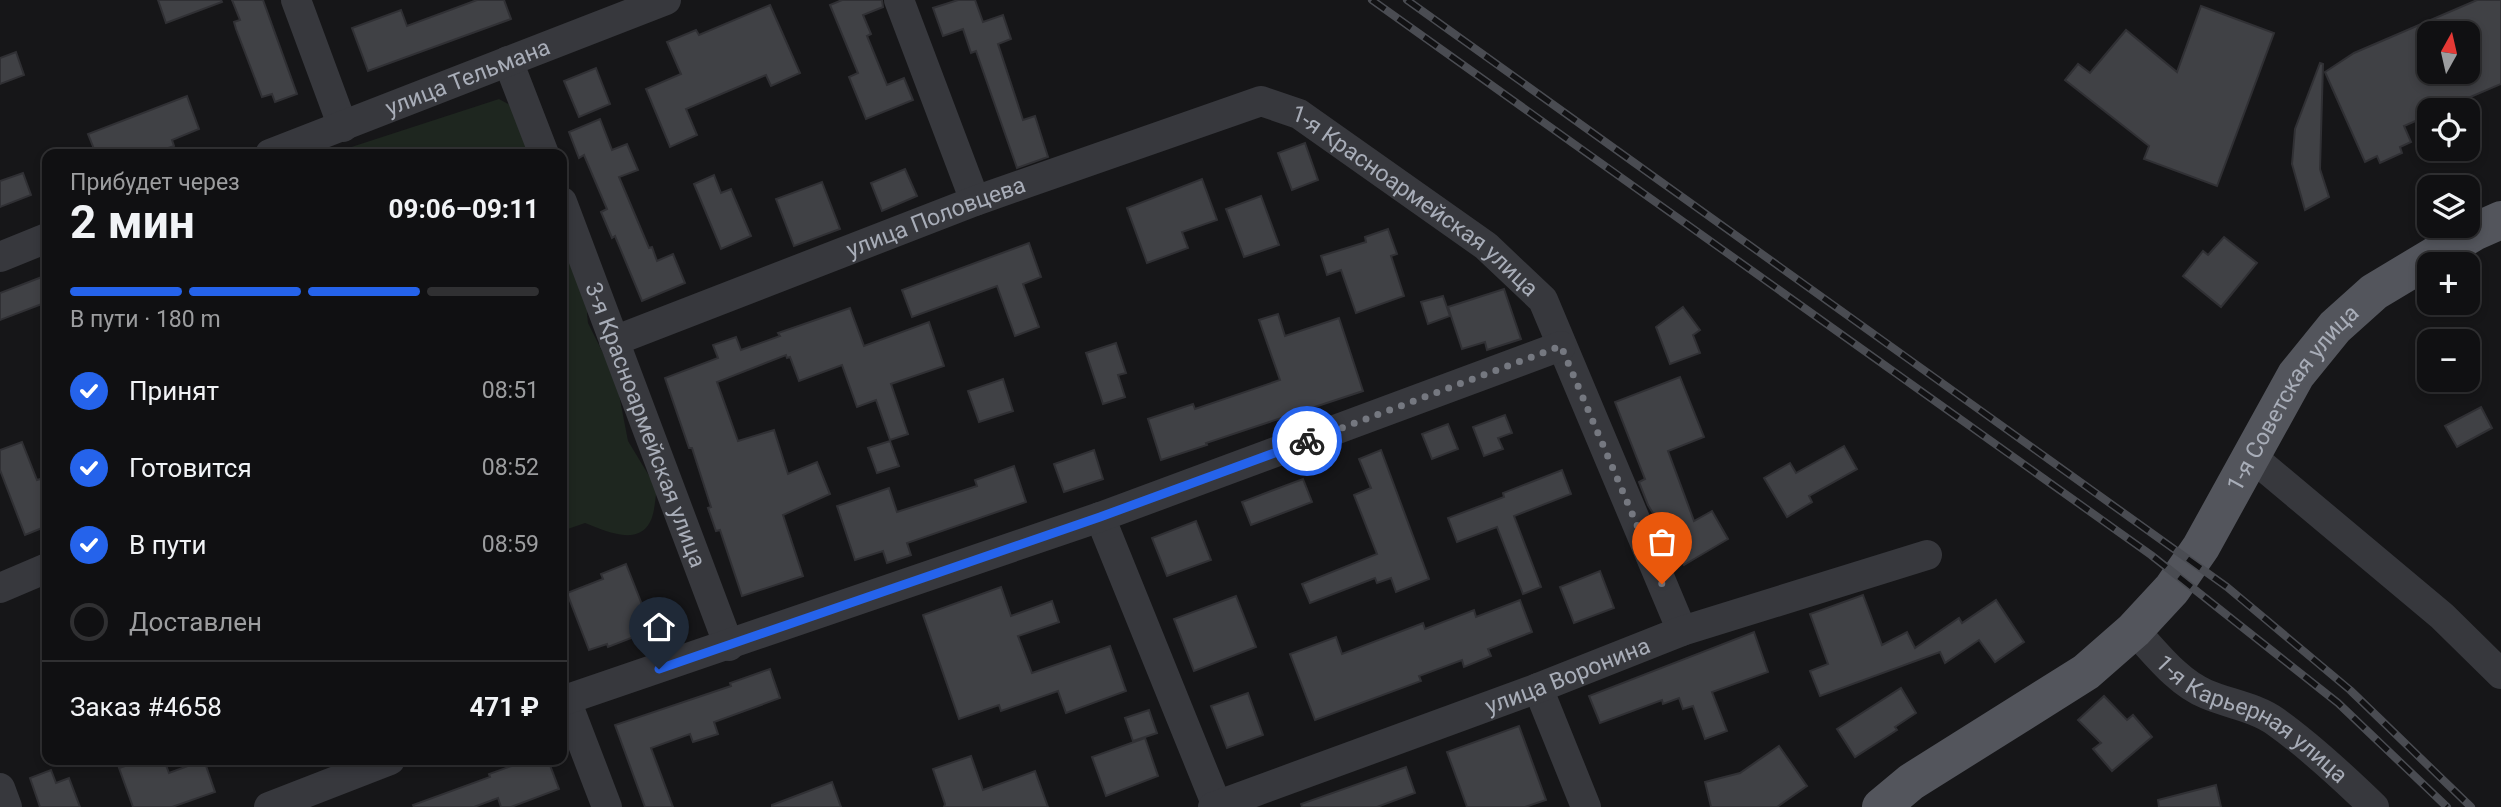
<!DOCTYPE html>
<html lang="ru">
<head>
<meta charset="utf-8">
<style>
  :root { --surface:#101012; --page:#19191b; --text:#f1f3f6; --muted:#9c9d9f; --line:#303032; --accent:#2563eb }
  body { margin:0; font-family:Roboto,sans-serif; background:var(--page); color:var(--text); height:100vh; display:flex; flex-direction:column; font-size:26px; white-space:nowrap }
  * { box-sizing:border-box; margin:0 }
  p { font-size:23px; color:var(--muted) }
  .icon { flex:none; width:38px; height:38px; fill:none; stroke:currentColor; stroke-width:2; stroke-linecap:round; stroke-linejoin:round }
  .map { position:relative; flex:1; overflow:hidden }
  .details { position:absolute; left:42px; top:149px; width:525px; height:616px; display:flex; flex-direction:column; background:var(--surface); border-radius:14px; box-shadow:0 4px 10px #0003,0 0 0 2px var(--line) }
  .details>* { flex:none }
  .needle { width:46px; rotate:8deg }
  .tools { position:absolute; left:2417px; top:21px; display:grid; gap:14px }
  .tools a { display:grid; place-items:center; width:63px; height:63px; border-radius:14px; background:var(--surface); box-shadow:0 4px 10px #0003,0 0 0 2px var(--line); font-size:35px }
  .pin { position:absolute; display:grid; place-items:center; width:60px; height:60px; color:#fff; margin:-72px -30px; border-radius:50% 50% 50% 0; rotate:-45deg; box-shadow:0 0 7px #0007 }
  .pin .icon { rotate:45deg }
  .courier { position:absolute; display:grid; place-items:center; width:70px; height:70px; margin:-35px; border:5px solid #2563eb; border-radius:50%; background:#fff; color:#222; box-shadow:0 2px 9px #0007 }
  .summary em { font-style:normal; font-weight:700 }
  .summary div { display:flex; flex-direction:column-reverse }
  .summary { display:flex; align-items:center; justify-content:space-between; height:119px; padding:0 28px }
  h1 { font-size:46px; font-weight:700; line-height:52px }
  .bar { display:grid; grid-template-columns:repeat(4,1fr); gap:10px 7px; align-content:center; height:84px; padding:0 28px }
  .bar i { height:9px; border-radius:5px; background:var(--line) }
  .bar .active { background:var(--accent) }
  .bar p { grid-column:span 4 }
  .line { display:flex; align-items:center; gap:18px; padding:0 28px; border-top:2px solid var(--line) }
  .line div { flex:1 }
  ol { padding:0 28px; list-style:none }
  li { display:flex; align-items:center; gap:21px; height:77px }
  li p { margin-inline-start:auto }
  li .icon { padding:7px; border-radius:50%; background:var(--accent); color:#fff; stroke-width:4 }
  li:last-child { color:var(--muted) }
  li i { width:38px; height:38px; border:4px solid var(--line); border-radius:50% }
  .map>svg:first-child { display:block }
</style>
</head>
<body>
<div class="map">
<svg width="2501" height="807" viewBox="0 0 2501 807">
  <rect width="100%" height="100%" fill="#161618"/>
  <g fill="#1e261f">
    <polygon points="499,99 510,105 532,154 330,154"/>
    <path d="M562 219 593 288 587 314 588 323 616 379 628 441 657 489C655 498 655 513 650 522 637 547 604 530 585 523L562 531V283L566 277 562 269Z"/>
  </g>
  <g fill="#404145" stroke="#303034" stroke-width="2" fill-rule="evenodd">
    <polygon points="158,0 221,0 222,2 166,23"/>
    <polygon points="232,0 263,0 297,94 275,102 272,94 262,97 236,29 234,22 240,20"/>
    <polygon points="477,0 504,0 511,19 368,71 352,28 401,10 407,26"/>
    <polygon points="842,0 882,0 883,7 863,15 871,34 867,36 887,85 904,78 913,100 866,119 849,77 858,73 830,5"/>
    <polygon points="958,0 975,0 983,22 1003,15 1011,39 998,44 1023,120 1035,116 1048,157 1017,168 976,51 971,53 963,29 943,36 933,8"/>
    <path d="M2477 0H2501V84L2440 110H2429V115L2404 126 2411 142 2400 147 2402 153 2380 163 2377 156 2365 162 2325 72 2354 53ZM2429 33H2468V72H2458L2429 84Z"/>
    <polygon points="770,5 800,73 771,86 766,75 686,109 697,135 670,147 646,89 681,74 667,42 696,30 699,35"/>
    <polygon points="2201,6 2274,33 2217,186 2144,159 2149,146 2065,80 2078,64 2090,73 2126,30 2177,72"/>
    <polygon points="16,52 24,75 0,84 0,58"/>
    <polygon points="2320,63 2323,64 2320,169 2329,197 2305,210 2292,164 2295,129"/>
    <polygon points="596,68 610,104 579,117 564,81"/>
    <polygon points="187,96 199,129 172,140 174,146 151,154 96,154 88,134"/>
    <polygon points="600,119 612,150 627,144 638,170 619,177 649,248 652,247 657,261 673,254 685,283 642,301 615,236 612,238 601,212 607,209 584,155 579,158 569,132"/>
    <polygon points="1305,143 1318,180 1292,190 1278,153"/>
    <polygon points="905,169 917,196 882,211 871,183"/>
    <polygon points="23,173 31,195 0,207 0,181"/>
    <polygon points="714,175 721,193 731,189 751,236 721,249 694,184"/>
    <polygon points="1202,179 1217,220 1182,232 1188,248 1147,263 1127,208"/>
    <polygon points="822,182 840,229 794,246 776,199"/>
    <polygon points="1261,196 1279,245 1244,257 1226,209"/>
    <polygon points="1388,229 1397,254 1391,256 1404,296 1356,313 1341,270 1327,275 1321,256 1366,242 1365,237"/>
    <polygon points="2224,237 2257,263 2221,307 2183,276 2203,251 2208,255"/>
    <polygon points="1029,243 1041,277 1023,284 1039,327 1015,336 997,286 912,317 902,290"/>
    <polygon points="47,275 47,302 0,320 0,293"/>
    <polygon points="1504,289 1521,339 1487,350 1485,342 1462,349 1448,307"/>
    <polygon points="1443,296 1450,316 1428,324 1421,302"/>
    <polygon points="1683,307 1700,330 1693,335 1700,353 1670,364 1656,327"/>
    <polygon points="850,308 864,346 929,322 944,366 891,384 908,434 890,440 876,400 857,407 842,365 799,381 790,357 787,358 786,355 717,382 738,441 774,430 788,474 817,462 830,494 783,515 803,576 742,596 720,530 716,531 708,508 711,507 692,448 689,448 665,378 718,358 713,345 736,337 741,350 780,336 778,333"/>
    <polygon points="1278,314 1285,336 1339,318 1363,391 1206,443 1207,445 1161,460 1148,419 1193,404 1195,409 1280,380 1259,320"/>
    <polygon points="1116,343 1126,373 1118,375 1125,397 1103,404 1086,353"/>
    <polygon points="1680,377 1704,437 1668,451 1694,521 1712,511 1728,539 1684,565 1648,505 1639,482 1645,479 1615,402"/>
    <polygon points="1003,379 1013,411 979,422 968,391"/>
    <polygon points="2481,407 2492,428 2457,447 2445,426"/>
    <polygon points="1505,415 1512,433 1498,438 1503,449 1484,456 1473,427"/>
    <polygon points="1448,424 1458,449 1432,459 1422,434"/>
    <polygon points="890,441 899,466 877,473 868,448"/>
    <polygon points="22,442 37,480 47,477 47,526 25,535 0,470 0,450"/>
    <polygon points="1844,446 1857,469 1809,496 1812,502 1787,517 1764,478 1790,463 1796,473"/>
    <polygon points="1094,450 1103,479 1064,492 1054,464"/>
    <polygon points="1381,450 1429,579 1396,592 1391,578 1377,583 1375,578 1310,603 1302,584 1377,554 1354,495 1371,488 1359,459"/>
    <polygon points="1014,466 1026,502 907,543 911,555 887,563 883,551 855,560 837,506 889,488 897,512 977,486 975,480"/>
    <polygon points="1562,470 1571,494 1514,516 1541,587 1523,594 1497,527 1457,542 1448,518 1504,497 1503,493"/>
    <polygon points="1303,479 1312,502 1251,525 1242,502"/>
    <polygon points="1196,521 1211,560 1167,576 1152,538"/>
    <polygon points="626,564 652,630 608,647 607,644 589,650 567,593 603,579 601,574"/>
    <polygon points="1600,571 1614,608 1574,623 1560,587"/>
    <polygon points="1001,587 1011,616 1052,601 1059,622 1018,636 1032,673 1110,646 1126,691 1066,713 1058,691 1001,711 999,705 959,719 923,615"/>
    <polygon points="1863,595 1882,645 1907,632 1915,648 1959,618 1962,623 1996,600 2024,642 1995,662 1979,640 1945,663 1940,652 1820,696 1810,671 1828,664 1810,614"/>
    <polygon points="1236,596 1256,647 1194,671 1174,619"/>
    <polygon points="1520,600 1532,632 1488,649 1491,656 1464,667 1462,660 1419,676 1421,681 1315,720 1290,654 1336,637 1342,654 1423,623 1425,629 1474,610 1476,617"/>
    <polygon points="1754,632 1768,672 1712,692 1727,731 1705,739 1693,706 1683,709 1679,698 1663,704 1662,700 1600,723 1589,696"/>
    <polygon points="770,669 780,698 714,722 718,734 693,742 690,734 651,748 673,807 645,807 615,725 731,686 730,683"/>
    <polygon points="1901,688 1916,713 1895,727 1897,730 1855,757 1837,729"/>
    <polygon points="1248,693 1263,735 1227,748 1211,706"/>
    <polygon points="2104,696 2127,720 2133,715 2152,737 2112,771 2093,749 2101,743 2078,720"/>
    <polygon points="1149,710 1157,733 1133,741 1125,718"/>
    <polygon points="1519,726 1546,800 1525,807 1467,807 1447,752"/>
    <polygon points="1145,738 1158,776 1106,796 1092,757"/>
    <polygon points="1779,746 1807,786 1777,807 1711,807 1705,782 1740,773"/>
    <polygon points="971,756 983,790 1035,771 1048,807 944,807 945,804 933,769"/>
    <polygon points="143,760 164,760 169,773 204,760 215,792 172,807 133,807 119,768"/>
    <polygon points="528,760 548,760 559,789 511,807 501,807 498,798 474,807 414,807 413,805 490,777 489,774"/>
    <polygon points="1406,767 1415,793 1377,807 1302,807 1301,804"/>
    <polygon points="51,770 56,783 69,778 80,807 40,807 30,778"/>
    <polygon points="832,782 841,807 772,807 772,805"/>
    <polygon points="2216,785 2221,807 2159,807 2158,800"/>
  </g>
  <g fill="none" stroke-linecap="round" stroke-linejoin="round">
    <g stroke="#37383d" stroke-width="30">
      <polyline points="296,0 343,127"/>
      <polyline points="899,0 975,201"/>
      <polyline points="508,61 544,154"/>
      <path id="s1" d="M270 154 666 0"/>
      <path id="s2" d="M562 202 729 646"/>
      <polyline points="0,257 47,238"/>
      <path id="s3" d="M614 341 975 201 1261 101 1299 114 1486 246 1543 300 1682 631"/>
      <polyline points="2251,456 2442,616 2501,674"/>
      <polyline points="1100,517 1217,806"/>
      <polyline points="0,588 47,568"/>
      <path id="s4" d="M2134 630C2155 652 2177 682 2206 694 2229 704 2255 707 2276 722 2311 747 2343 777 2374 807"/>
      <polyline points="1538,688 1586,807"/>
      <polyline points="566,700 607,807"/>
      <polyline points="562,701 1100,517 1561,346"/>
      <polyline points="0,788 7,807"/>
      <polyline points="269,807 390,760"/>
      <path id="s5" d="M1213 807 1538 688 1682 631 1927 555"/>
    </g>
    <path stroke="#53555c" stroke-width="38" id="s6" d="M1881 807 1911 782 2086 672 2134 630 2172 589 2201 547 2296 375 2335 327 2374 292 2474 232 2501 220"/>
    <defs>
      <g id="rail">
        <polyline points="1372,0 2151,555 2338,703 2447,807"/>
        <polyline points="1407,0 2227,587 2350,690 2471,807"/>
      </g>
    </defs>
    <use href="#rail" stroke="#4a4c52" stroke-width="8"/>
    <use href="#rail" stroke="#111113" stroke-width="5" stroke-dasharray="16" stroke-linecap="butt"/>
  </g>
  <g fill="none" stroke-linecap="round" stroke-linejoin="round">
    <polyline stroke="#757880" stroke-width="7" stroke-dasharray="0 12.6" points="1307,441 1561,346 1662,584"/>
    <polyline stroke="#2563eb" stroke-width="9" points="659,669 1100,517 1307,441"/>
  </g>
  <g text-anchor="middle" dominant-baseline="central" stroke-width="5" stroke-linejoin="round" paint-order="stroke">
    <g font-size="23" fill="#a8adb8" stroke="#111113">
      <text stroke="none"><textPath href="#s1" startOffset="212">улица Тельмана</textPath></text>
      <text stroke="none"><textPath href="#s3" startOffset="875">1-я Красноармейская улица</textPath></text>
      <text stroke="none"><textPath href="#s3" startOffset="345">улица Половцева</textPath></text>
      <text stroke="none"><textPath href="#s6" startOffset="592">1-я Советская улица</textPath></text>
      <text stroke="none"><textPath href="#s2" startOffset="238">3-я Красноармейская улица</textPath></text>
      <text stroke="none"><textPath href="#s5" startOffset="378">улица Воронина</textPath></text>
      <text stroke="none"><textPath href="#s4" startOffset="150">1-я Карьерная улица</textPath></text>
    </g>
  </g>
</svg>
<div class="tools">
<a><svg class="needle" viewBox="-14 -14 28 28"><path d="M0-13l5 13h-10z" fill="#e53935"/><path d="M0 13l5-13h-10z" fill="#9c9d9f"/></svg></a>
<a><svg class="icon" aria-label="locate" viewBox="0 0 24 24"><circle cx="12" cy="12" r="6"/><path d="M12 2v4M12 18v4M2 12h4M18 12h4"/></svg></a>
<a><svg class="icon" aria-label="layers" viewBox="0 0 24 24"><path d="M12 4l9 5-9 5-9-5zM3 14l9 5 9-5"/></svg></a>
<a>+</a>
<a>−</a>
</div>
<div class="pin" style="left:1662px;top:584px;background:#ea580c"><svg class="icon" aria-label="bag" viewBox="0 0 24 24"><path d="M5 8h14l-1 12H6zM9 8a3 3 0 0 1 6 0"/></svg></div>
<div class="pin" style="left:659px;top:669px;background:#1f2937"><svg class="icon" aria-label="home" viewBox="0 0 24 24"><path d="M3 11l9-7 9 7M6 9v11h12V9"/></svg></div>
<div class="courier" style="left:1307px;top:441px"><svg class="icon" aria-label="bike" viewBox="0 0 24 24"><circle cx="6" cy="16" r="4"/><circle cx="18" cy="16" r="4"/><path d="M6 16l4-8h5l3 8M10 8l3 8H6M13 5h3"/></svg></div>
<section class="details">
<div class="summary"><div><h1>2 мин</h1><p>Прибудет через</p></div><em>09:06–09:11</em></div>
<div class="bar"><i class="active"></i><i class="active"></i><i class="active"></i><i></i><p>В пути · 180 m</p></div>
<ol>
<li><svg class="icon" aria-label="check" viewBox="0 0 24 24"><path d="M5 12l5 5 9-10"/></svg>Принят<p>08:51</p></li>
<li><svg class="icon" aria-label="check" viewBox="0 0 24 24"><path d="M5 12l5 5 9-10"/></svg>Готовится<p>08:52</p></li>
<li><svg class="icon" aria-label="check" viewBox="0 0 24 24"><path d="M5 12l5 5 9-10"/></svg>В пути<p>08:59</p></li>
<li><i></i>Доставлен</li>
</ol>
<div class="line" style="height:91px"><div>Заказ #4658</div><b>471 ₽</b></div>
</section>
</div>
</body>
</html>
